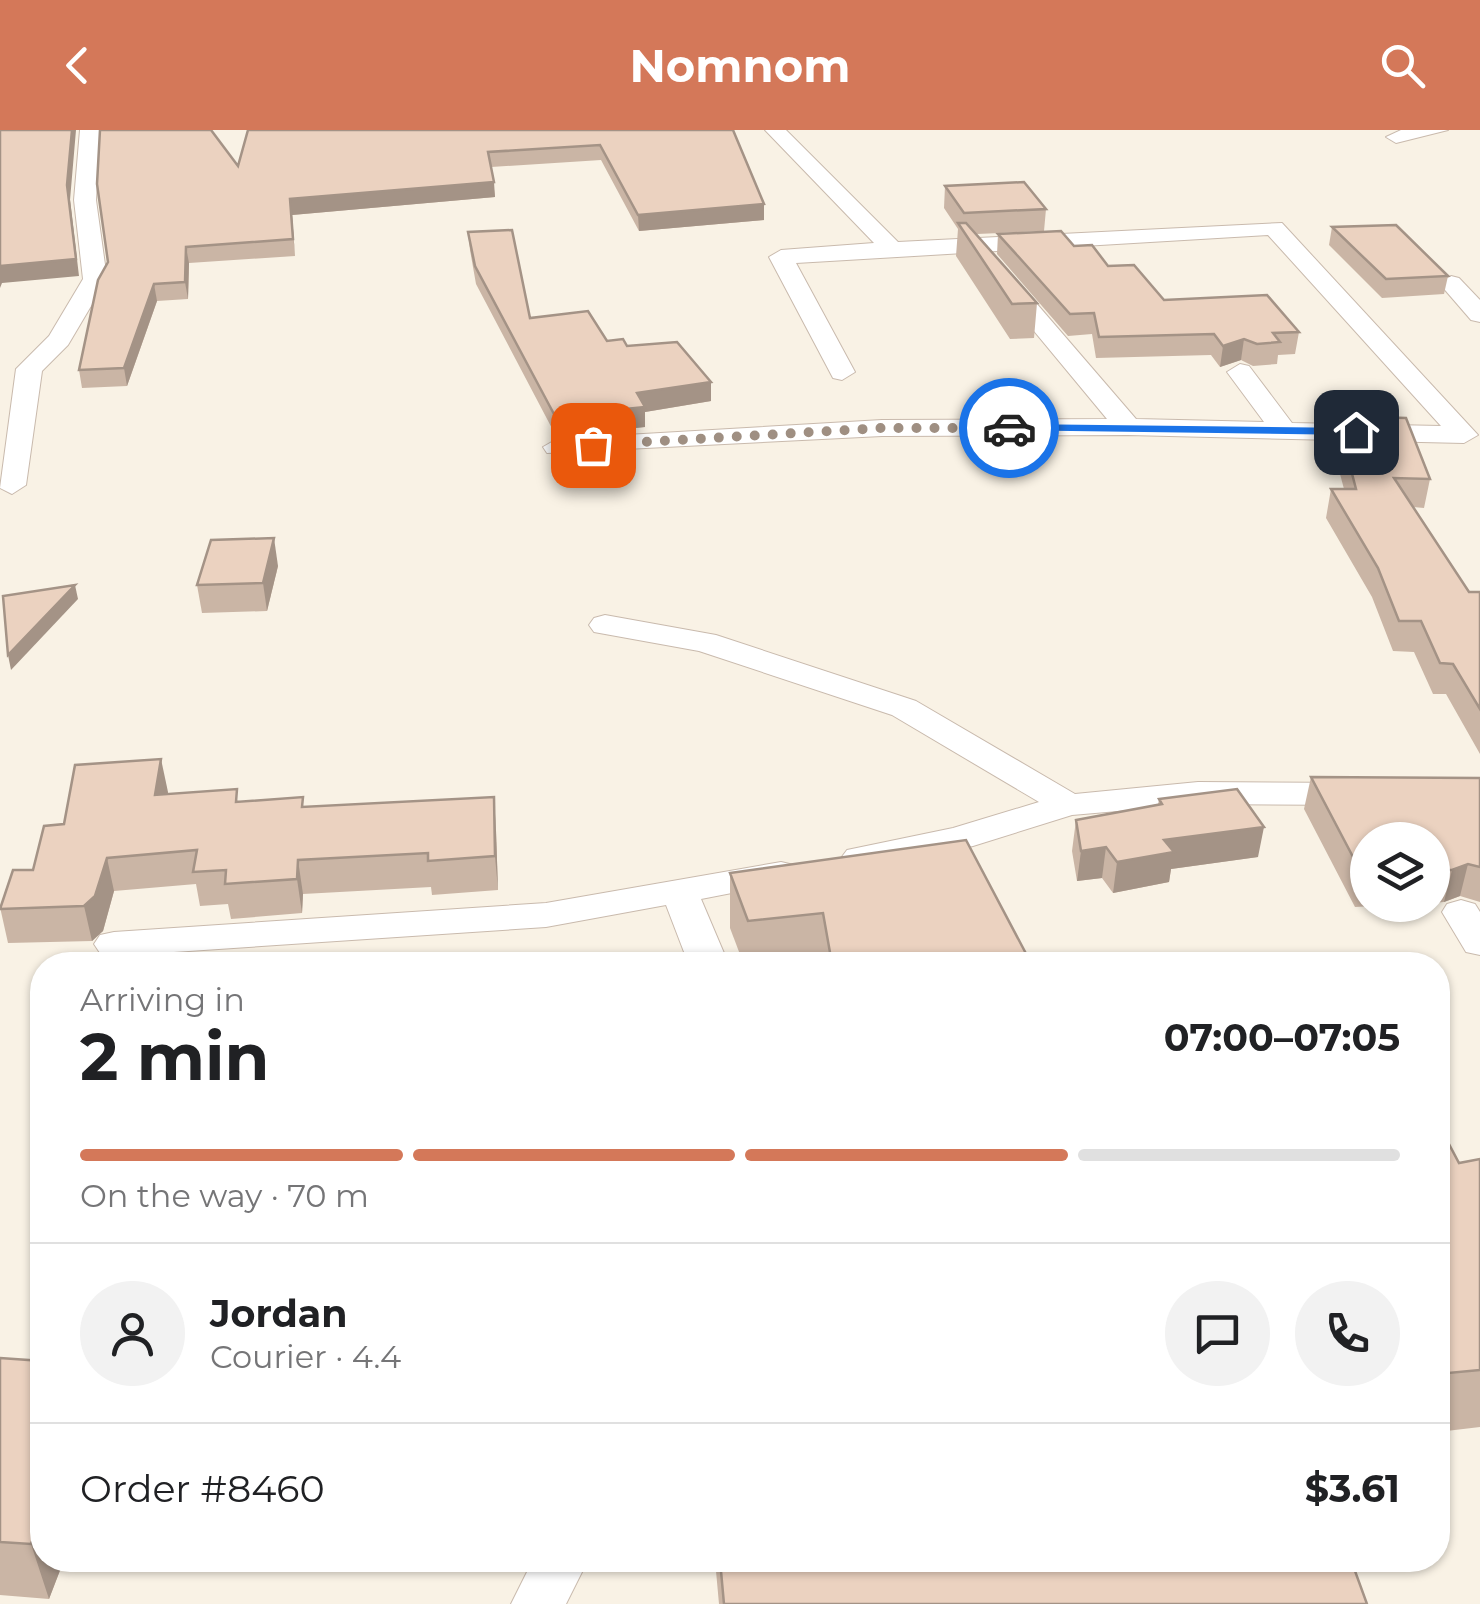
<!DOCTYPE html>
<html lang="en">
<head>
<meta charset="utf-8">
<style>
  :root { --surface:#fff; --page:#f2f2f2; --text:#202124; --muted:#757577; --line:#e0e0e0; --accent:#d47859 }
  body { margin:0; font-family:Montserrat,sans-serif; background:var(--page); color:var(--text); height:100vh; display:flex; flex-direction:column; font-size:38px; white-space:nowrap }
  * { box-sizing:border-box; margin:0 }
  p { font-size:32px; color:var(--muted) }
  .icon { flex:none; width:55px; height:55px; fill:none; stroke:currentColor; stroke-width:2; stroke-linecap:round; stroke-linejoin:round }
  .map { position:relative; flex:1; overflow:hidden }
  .sheet { position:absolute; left:30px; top:822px; width:1420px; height:620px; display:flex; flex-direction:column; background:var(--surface); border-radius:40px; box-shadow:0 2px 8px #0004 }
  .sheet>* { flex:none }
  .controls { position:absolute; left:1350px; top:692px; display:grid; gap:20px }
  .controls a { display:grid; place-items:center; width:100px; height:100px; border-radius:50%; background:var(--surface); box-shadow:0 2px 8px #0004; font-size:50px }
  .pin { position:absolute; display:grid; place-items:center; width:85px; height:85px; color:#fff; margin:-42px; border-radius:20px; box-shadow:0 5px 15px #0006 }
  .courier { position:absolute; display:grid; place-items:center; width:100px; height:100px; margin:-50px; border:8px solid #1a73e8; border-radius:50%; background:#fff; color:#222; box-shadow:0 2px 12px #0007 }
  .head em { font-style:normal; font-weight:700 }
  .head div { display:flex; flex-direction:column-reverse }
  .head { display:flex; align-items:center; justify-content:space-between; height:170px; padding:0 50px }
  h1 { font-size:65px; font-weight:700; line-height:75px }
  .bar { display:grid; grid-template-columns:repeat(4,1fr); gap:15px 10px; align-content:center; height:120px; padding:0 50px }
  .bar i { height:12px; border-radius:8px; background:var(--line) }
  .bar .active { background:var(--accent) }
  .bar p { grid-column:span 4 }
  .line { display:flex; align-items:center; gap:25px; padding:0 50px; border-top:2px solid var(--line) }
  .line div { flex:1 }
  .round { display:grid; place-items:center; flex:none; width:105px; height:105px; border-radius:52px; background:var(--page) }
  header { display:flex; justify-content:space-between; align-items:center; height:130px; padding:0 50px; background:var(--accent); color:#fff; font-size:45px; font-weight:700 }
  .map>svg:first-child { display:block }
</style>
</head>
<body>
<header><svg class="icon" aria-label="back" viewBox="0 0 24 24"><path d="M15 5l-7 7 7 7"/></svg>Nomnom<svg class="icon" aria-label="search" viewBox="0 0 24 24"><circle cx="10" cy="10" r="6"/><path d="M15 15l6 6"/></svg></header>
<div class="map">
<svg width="1480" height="1474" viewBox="0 0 1480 1474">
  <rect width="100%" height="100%" fill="#f9f2e5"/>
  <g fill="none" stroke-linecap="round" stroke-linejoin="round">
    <defs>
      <g id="street">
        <polygon points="80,0 100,0 96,70 107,149 68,215 42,241 26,355 12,364 0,358 16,239 49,206 83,149 74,70"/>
        <polygon points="765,0 786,0 898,112 1282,93 1478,305 1464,313 1128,305 882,306 547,323 543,317 557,309 882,290 1107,289 996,155 992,150 1004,143 1012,145 1136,289 1264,292 1227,242 1240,234 1249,236 1292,293 1441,296 1268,105 796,133 855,242 842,250 833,248 769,127 781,120 874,113"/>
        <polygon points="1401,0 1448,0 1396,13 1386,7"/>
        <polygon points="1451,146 1459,148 1480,170 1480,192 1471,190 1439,153"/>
        <polygon points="605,485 716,505 916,571 1075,664 1198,652 1358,653 1371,656 1376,664 1371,672 1358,675 1198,674 1072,685 973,716 860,739 847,736 841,728 847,720 953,698 1039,672 892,585 699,521 594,502 589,495 594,488"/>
        <polygon points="781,732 794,735 800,743 794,751 701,769 729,835 689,835 666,775 546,797 114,826 100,823 94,814 100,805 114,802 546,773"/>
        <polygon points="1461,770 1475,774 1480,782 1480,825 1466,822 1442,782 1447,774"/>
        <polygon points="533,1430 588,1430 566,1474 511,1474"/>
      </g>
    </defs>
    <use href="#street" stroke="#c9baad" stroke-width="2"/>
    <use href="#street" fill="#fff" fill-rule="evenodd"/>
  </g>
  <g fill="#cab5a5">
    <polygon points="733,0 764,90 639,101 601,30 491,37 495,67 292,85 295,126 189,133 188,169 157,171 127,256 82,258 79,240 108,132 238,36"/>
    <polygon points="945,56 1046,79 1044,101 977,104 1037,173 1034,208 1010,209 956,126 958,99 944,78"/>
    <polygon points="1332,97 1448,146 1444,164 1382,168 1329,115"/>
    <polygon points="468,102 530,188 627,216 711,252 711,271 645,282 645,297 556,306 476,154 470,120"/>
    <polygon points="998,104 1074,116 1164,170 1299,202 1295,224 1278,225 1277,234 1253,236 1241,230 1220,237 1211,225 1096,228 1092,204 1068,206 997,124"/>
    <polygon points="1337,286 1430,349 1424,378 1413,377 1469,462 1480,462 1480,624 1446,564 1433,564 1414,522 1393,521 1372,467 1326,388 1331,359 1344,359 1332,314"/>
    <polygon points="278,436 267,481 202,483 197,455"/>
    <polygon points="1311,647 1480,648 1480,772 1460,766 1444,772 1432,773 1432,710 1368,710 1368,775 1393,775 1355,777 1304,679"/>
    <polygon points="168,662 168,664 304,677 496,701 498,760 432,765 431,757 303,764 302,783 231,789 228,774 200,776 196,754 114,761 103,801 92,811 8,813 0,777 33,740 64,694"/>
    <polygon points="1159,669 1258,727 1171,739 1169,752 1113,763 1102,748 1077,751 1072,721 1076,690 1158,675"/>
    <polygon points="730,743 1032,835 744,835 730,798"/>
    <polygon points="1438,999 1459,1033 1480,1029 1480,1297 1438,1302"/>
    <polygon points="0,1228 42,1430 64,1430 49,1469 0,1465"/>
    <polygon points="715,1430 1351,1430 1367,1474 719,1474"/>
  </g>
  <g fill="#a49386">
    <polygon points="72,0 76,0 70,70 79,146 2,153 0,158 0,136"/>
    <polygon points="494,52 495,67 292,85 295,126 290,69"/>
    <polygon points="764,74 764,90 639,101 638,85"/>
    <polygon points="186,117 189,133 188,169 185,152"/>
    <polygon points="154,154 157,171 127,256 124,238"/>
    <polygon points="1244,209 1241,230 1220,237 1223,216"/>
    <polygon points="711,252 711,271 645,282 645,297 556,306 555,286 637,263"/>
    <polygon points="274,408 278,436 267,481 263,453"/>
    <polygon points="75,455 78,469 11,540 8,525"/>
    <polygon points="161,629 168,662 162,698 155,665"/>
    <polygon points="494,667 496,701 498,760 495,726"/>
    <polygon points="1264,697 1258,727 1171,739 1169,752 1113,763 1117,732 1164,710"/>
    <polygon points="1106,717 1102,748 1077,751 1081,721"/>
    <polygon points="107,728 114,761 103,801 92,811 84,776"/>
    <polygon points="298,730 303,764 302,783 297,749"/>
    <polygon points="1468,734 1460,766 1444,772 1452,740"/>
    <polygon points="42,1386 42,1430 64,1430 49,1469 31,1414"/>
  </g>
  <g fill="#ebd2c0" stroke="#a49386" stroke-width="2.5">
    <polygon points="0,0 72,0 67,55 76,129 0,136"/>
    <polygon points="100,0 211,0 238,36 248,0 733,0 764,74 638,85 600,15 488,22 494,52 290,69 293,109 186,117 185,152 154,154 124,238 79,240 98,150 108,132 97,54"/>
    <polygon points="1024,52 1046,79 964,83 945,56"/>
    <polygon points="958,93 966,93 1037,173 1012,174"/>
    <polygon points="1396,95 1448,146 1386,149 1332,97"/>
    <polygon points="512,100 530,188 588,181 607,211 623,209 627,216 677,212 711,252 637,263 645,277 555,286 475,136 468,102"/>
    <polygon points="1061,101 1074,116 1092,115 1108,136 1134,135 1164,170 1267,165 1299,202 1273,203 1280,212 1257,214 1244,209 1223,216 1214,204 1099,207 1094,183 1070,184 998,104"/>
    <polygon points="1337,286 1406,288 1430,349 1394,348 1469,462 1480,462 1480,579 1453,534 1440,533 1421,491 1399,491 1378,438 1331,359 1356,359"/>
    <polygon points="274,408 263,453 197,455 211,410"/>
    <polygon points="75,455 8,525 3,466"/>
    <polygon points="161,629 155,665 237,659 236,672 303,667 302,677 494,667 495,726 428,731 428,723 298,730 297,749 225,754 226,740 193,742 197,720 107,728 95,766 84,776 0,779 13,740 33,740 44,696 64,694 75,635"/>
    <polygon points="1311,647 1480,648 1480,737 1468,734 1452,740 1432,740 1432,710 1368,710 1368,744 1362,744"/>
    <polygon points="1237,659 1264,697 1164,710 1174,722 1117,732 1106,717 1081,721 1076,690 1162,674 1159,669"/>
    <polygon points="966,710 1032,835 797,835 831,828 823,783 748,791 730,743"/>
    <polygon points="1438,999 1441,999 1459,1033 1480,1029 1480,1240 1438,1244"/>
    <polygon points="0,1228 42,1231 42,1386 31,1414 0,1412"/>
    <polygon points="720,1430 1351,1430 1367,1474 724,1474"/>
  </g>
  <polygon fill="#1a73e8" points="1009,294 1356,298 1361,302 1356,305 1005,300"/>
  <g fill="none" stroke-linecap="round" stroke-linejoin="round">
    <polyline stroke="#9f8f82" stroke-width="10" stroke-dasharray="0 18" points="593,315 882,298 1009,298"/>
  </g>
</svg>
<div class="controls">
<a><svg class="icon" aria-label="layers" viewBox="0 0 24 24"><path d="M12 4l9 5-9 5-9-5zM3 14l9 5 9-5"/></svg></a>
</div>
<div class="pin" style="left:593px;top:315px;background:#ea580c"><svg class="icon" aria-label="bag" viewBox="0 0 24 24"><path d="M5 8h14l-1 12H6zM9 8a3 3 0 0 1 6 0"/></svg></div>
<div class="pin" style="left:1356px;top:302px;background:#1f2937"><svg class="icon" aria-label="home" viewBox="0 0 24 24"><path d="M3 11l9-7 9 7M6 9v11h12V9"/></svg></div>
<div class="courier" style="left:1009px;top:298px"><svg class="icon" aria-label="car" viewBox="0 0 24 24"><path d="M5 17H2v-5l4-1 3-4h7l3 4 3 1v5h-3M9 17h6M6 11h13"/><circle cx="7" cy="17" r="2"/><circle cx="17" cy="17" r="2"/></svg></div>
<section class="sheet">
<div class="head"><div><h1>2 min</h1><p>Arriving in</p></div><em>07:00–07:05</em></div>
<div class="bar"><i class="active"></i><i class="active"></i><i class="active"></i><i></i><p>On the way · 70 m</p></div>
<div class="line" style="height:180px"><a class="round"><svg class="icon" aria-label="person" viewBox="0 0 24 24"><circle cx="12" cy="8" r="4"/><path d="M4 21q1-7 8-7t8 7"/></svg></a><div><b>Jordan</b><p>Courier · 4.4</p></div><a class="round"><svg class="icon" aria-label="chat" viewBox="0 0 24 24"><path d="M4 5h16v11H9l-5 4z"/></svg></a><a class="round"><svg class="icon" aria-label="phone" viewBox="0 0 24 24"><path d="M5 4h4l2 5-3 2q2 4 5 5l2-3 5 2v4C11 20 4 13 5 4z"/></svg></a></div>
<div class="line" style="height:130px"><div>Order #8460</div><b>$3.61</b></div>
</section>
</div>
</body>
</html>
